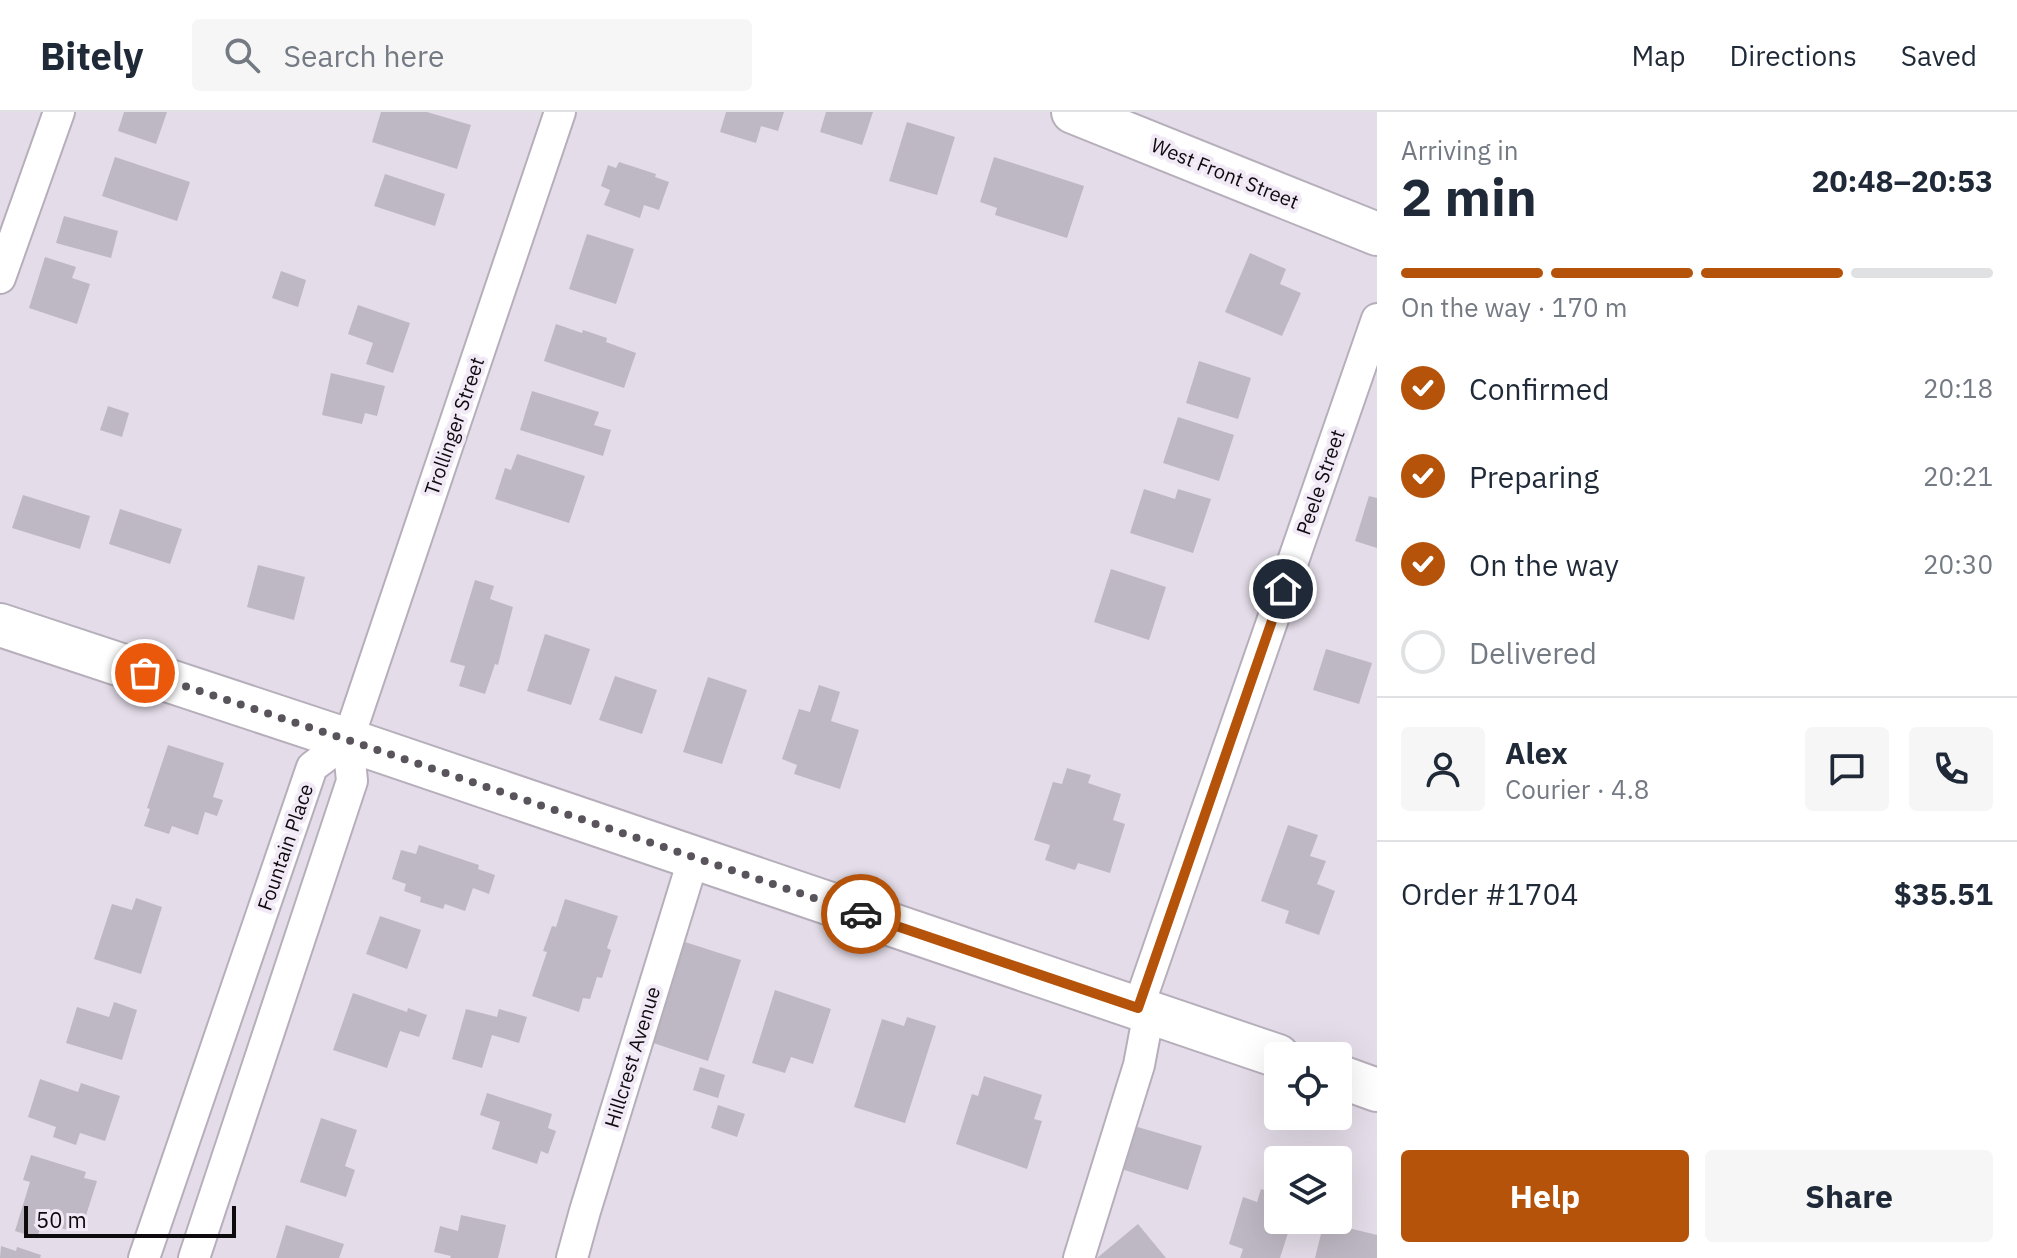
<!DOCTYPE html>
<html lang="en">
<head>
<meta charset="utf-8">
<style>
  :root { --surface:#fff; --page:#f6f6f7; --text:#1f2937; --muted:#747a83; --line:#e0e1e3; --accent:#b45309 }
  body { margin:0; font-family:"IBM Plex Sans",sans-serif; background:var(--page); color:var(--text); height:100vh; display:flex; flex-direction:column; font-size:30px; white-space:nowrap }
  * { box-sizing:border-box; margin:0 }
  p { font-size:26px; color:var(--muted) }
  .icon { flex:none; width:44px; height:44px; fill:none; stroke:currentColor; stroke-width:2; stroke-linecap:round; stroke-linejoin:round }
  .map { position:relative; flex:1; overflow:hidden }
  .side { display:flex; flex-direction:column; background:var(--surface); width:640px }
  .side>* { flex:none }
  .controls { position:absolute; left:1264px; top:930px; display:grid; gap:16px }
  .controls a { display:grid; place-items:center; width:88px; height:88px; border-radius:8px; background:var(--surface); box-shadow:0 8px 32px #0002; font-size:40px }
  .scale { position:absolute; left:24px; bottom:20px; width:212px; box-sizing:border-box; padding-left:8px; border:4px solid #0e0b0f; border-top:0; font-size:22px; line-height:28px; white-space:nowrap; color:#0e0b0f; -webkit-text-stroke:6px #f1eaf6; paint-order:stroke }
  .pin { position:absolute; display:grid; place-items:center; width:68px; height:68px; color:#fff; margin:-34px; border:4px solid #fff; border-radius:50%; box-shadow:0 2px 8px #0007 }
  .courier { position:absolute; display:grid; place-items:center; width:80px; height:80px; margin:-40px; border:6px solid #b45309; border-radius:50%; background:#fff; color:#222; box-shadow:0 2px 10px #0007 }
  .summary em { font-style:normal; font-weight:700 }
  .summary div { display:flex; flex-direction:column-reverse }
  .summary { display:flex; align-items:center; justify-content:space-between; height:136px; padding:0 24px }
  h1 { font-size:52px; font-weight:700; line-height:60px }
  .bar { display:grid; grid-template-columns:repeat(4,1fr); gap:12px 8px; align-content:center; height:96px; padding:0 24px }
  .bar i { height:10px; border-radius:6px; background:var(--line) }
  .bar .selected { background:var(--accent) }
  .bar p { grid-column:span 4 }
  .line { display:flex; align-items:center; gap:20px; padding:0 24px; border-top:2px solid var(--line) }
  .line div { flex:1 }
  .round { display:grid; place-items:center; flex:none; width:84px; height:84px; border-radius:8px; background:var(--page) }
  ol { padding:0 24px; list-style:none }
  li { display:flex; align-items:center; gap:24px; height:88px }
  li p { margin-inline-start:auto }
  li .icon { padding:8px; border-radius:50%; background:var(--accent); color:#fff; stroke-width:4 }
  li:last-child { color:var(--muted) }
  li i { width:44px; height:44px; border:4px solid var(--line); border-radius:50% }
  .cta { display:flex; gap:16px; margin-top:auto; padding:16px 24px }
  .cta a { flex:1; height:92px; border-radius:8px; background:var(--accent); color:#fff; font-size:32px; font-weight:700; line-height:92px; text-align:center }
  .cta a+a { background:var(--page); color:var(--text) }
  header { display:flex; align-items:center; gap:48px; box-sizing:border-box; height:112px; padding:0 40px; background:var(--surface); border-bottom:2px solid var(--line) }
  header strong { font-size:38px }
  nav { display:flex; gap:44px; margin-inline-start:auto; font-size:28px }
  .search { width:560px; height:72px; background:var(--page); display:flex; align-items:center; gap:20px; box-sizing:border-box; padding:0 28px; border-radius:8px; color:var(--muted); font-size:30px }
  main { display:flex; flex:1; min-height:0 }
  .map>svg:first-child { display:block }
</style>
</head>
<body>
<header>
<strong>Bitely</strong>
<div class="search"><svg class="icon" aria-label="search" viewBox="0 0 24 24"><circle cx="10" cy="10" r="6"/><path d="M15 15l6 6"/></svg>Search here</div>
<nav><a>Map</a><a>Directions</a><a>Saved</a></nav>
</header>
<main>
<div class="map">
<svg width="1377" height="1146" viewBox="0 0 1377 1146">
  <rect width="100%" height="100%" fill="#e4dde9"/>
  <g fill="#beb8c4">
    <polygon points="124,0 167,0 156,32 118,19"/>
    <polygon points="381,0 427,0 471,13 457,57 372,30"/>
    <polygon points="726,0 784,0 778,19 761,14 756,31 720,20"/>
    <polygon points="826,0 873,0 862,33 820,20"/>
    <polygon points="907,10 955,25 937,83 889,69"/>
    <polygon points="115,45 190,70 177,109 102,84"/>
    <polygon points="994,45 1084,74 1067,126 995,103 997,96 980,90"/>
    <polygon points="619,50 656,62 655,65 669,70 659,98 644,93 640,106 604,93 610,78 601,74 608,53 616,56"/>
    <polygon points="385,62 445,82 435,114 374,94"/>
    <polygon points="64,104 118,119 111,146 56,131"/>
    <polygon points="587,122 634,137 616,192 569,177"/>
    <polygon points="1250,141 1286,157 1280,172 1301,181 1282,224 1225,200"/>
    <polygon points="45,145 76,155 72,166 90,172 77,212 29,196"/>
    <polygon points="281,159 306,168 298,195 272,186"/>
    <polygon points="358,193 410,211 393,261 366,252 373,231 348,222"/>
    <polygon points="556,212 582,221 583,218 607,226 606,230 636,241 624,276 544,249"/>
    <polygon points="1199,249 1251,266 1238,307 1186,291"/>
    <polygon points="331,261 385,274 377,304 365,301 362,312 322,303"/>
    <polygon points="532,279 599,300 594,313 611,318 603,344 520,318"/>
    <polygon points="108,294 129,301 122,325 100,318"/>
    <polygon points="1178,305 1234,323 1219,369 1163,351"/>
    <polygon points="517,342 585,364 569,411 495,387 505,356 511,358"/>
    <polygon points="1144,377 1175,387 1178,377 1211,387 1193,441 1130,421"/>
    <polygon points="23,383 90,404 80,437 12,416"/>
    <polygon points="1369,384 1377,386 1377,436 1355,429"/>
    <polygon points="120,397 182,417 170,452 109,432"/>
    <polygon points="258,453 305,465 294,508 247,495"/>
    <polygon points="1111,457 1166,475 1149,528 1094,510"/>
    <polygon points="475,468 494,474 490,487 513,495 498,553 495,552 485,582 459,574 465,554 450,550"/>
    <polygon points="545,522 590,537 571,593 527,579"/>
    <polygon points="1326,537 1372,551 1359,592 1313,578"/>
    <polygon points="615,564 657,578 642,622 599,608"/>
    <polygon points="708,565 747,578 722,652 683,640"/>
    <polygon points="819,573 840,580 831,609 859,618 840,677 794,662 797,653 782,647 799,597 810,600"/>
    <polygon points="168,633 224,651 213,685 223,688 217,704 205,700 198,723 172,714 169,722 144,714 150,697 147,696"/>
    <polygon points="1067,656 1091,663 1088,671 1121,682 1113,708 1125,712 1110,761 1078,751 1075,758 1045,748 1050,733 1034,728 1053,670 1062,672"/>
    <polygon points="1288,713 1318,723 1310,744 1326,749 1317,772 1335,779 1319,823 1285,811 1289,799 1261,789"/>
    <polygon points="419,733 479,753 478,757 495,763 489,782 473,776 465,799 445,792 443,797 420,790 421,785 404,779 406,772 392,767 401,738 416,742"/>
    <polygon points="136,786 162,795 141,862 94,847 112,792 132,798"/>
    <polygon points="565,787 618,804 607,836 611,838 602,866 597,865 590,887 583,886 579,900 532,884 547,840 543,839 552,814 556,815"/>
    <polygon points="380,804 421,818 407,857 366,842"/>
    <polygon points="685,830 741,848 708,949 653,931"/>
    <polygon points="775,878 831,897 813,952 791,945 785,961 752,951"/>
    <polygon points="353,881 407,900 408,896 427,903 419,925 400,919 387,956 333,938"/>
    <polygon points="114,890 137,898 122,948 66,931 77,895 109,905"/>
    <polygon points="466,897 497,905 499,897 527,905 519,931 492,923 482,956 452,947"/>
    <polygon points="907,905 936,914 905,1011 854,995 882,907 904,914"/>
    <polygon points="700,955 725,963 718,986 693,978"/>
    <polygon points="984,964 1042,983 1034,1007 1042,1009 1027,1057 956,1032 972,982 978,984"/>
    <polygon points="40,967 78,980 81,971 120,984 105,1029 80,1021 76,1033 53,1025 56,1015 28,1005"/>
    <polygon points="487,981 552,1002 548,1016 556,1019 548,1042 541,1039 537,1052 492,1037 500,1010 480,1003"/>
    <polygon points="718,993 745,1002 737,1025 711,1016"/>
    <polygon points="321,1006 357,1018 345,1054 355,1058 346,1085 300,1070"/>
    <polygon points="1131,1013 1202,1034 1188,1078 1118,1056"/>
    <polygon points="31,1043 86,1060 84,1066 97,1069 81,1119 69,1115 68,1118 42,1111 37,1126 15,1119 30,1070 23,1068"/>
    <polygon points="1261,1077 1278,1082 1278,1108 1292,1108 1280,1146 1240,1146 1243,1137 1229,1132 1243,1085 1257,1090"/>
    <polygon points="461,1103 506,1113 498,1146 450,1146 451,1144 434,1140 440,1114 458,1119"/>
    <polygon points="1324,1110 1377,1123 1377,1146 1315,1146"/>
    <polygon points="1138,1112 1166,1146 1097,1146"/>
    <polygon points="286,1113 344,1132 339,1146 276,1146"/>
    <polygon points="1,1134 16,1139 17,1135 41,1143 40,1146 0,1146"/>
  </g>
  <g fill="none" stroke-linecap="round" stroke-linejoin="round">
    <defs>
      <g id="street">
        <polyline points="0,166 59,0"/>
        <polyline points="1138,896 1377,207"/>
        <polyline points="144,1146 312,655 348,628"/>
        <polyline points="194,1146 352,669 348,628 560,0"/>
        <polyline points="572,1146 585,1099 694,745"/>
        <polyline points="1079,1146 1139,953 1149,900"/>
      </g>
      <g id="secondary">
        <polyline points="1073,0 1377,122"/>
        <polyline points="0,513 348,628 1278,944"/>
        <polyline points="1338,964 1377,978"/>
      </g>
    </defs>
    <use href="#street" stroke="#b6afbb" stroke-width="34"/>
    <use href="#secondary" stroke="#b6afbb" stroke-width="46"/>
    <use href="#street" stroke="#fff" stroke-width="30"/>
    <use href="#secondary" stroke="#fff" stroke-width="42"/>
  </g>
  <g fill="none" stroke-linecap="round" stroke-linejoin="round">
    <polyline stroke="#59545b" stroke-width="8" stroke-dasharray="0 14.4" points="145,561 348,628 861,802"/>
    <polyline stroke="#b45309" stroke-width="10" points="861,802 1138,896 1283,477"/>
  </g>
  <g text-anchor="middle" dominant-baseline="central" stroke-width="8" stroke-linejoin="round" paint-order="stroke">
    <g font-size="20" fill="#0e0b0f" stroke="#f1eaf6">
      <text transform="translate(1225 61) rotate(22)">West Front Street</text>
      <text transform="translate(454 314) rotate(-71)">Trollinger Street</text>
      <text transform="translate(1320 370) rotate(-71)">Peele Street</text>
      <text transform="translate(285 735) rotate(-71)">Fountain Place</text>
      <text transform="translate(632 945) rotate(-73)">Hillcrest Avenue</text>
    </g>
  </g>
</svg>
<div class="controls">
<a><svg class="icon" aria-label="locate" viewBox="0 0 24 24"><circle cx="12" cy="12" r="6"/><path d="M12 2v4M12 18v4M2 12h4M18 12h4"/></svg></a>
<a><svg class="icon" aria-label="layers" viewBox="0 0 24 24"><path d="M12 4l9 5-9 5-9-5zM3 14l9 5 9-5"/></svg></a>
</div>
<div class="scale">50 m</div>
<div class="pin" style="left:145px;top:561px;background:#ea580c"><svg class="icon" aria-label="bag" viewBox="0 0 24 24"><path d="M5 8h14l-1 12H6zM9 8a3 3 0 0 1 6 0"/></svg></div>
<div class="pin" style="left:1283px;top:477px;background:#1f2937"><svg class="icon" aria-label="home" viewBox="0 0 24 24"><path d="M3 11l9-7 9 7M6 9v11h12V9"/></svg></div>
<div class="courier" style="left:861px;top:802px"><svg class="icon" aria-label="car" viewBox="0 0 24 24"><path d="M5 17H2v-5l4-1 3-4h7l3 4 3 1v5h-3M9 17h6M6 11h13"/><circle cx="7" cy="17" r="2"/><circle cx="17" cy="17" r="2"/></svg></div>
</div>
<section class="side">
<div class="summary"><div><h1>2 min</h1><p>Arriving in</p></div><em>20:48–20:53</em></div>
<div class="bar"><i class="selected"></i><i class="selected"></i><i class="selected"></i><i></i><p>On the way · 170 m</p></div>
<ol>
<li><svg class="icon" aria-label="check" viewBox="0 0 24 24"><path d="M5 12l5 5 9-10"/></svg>Confirmed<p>20:18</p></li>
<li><svg class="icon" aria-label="check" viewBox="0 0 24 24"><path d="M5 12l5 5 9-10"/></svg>Preparing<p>20:21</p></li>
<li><svg class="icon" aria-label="check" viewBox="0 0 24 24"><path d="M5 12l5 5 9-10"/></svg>On the way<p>20:30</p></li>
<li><i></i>Delivered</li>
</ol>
<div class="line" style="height:144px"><a class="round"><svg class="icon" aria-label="person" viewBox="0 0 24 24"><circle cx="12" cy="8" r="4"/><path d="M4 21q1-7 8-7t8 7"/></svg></a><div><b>Alex</b><p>Courier · 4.8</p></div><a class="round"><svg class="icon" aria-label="chat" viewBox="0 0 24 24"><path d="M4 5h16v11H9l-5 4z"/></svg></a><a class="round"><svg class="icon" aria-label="phone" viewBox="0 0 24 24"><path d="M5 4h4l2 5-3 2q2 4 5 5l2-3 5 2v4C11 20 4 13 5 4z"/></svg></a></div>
<div class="line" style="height:104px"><div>Order #1704</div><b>$35.51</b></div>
<div class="cta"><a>Help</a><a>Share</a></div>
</section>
</main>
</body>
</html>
